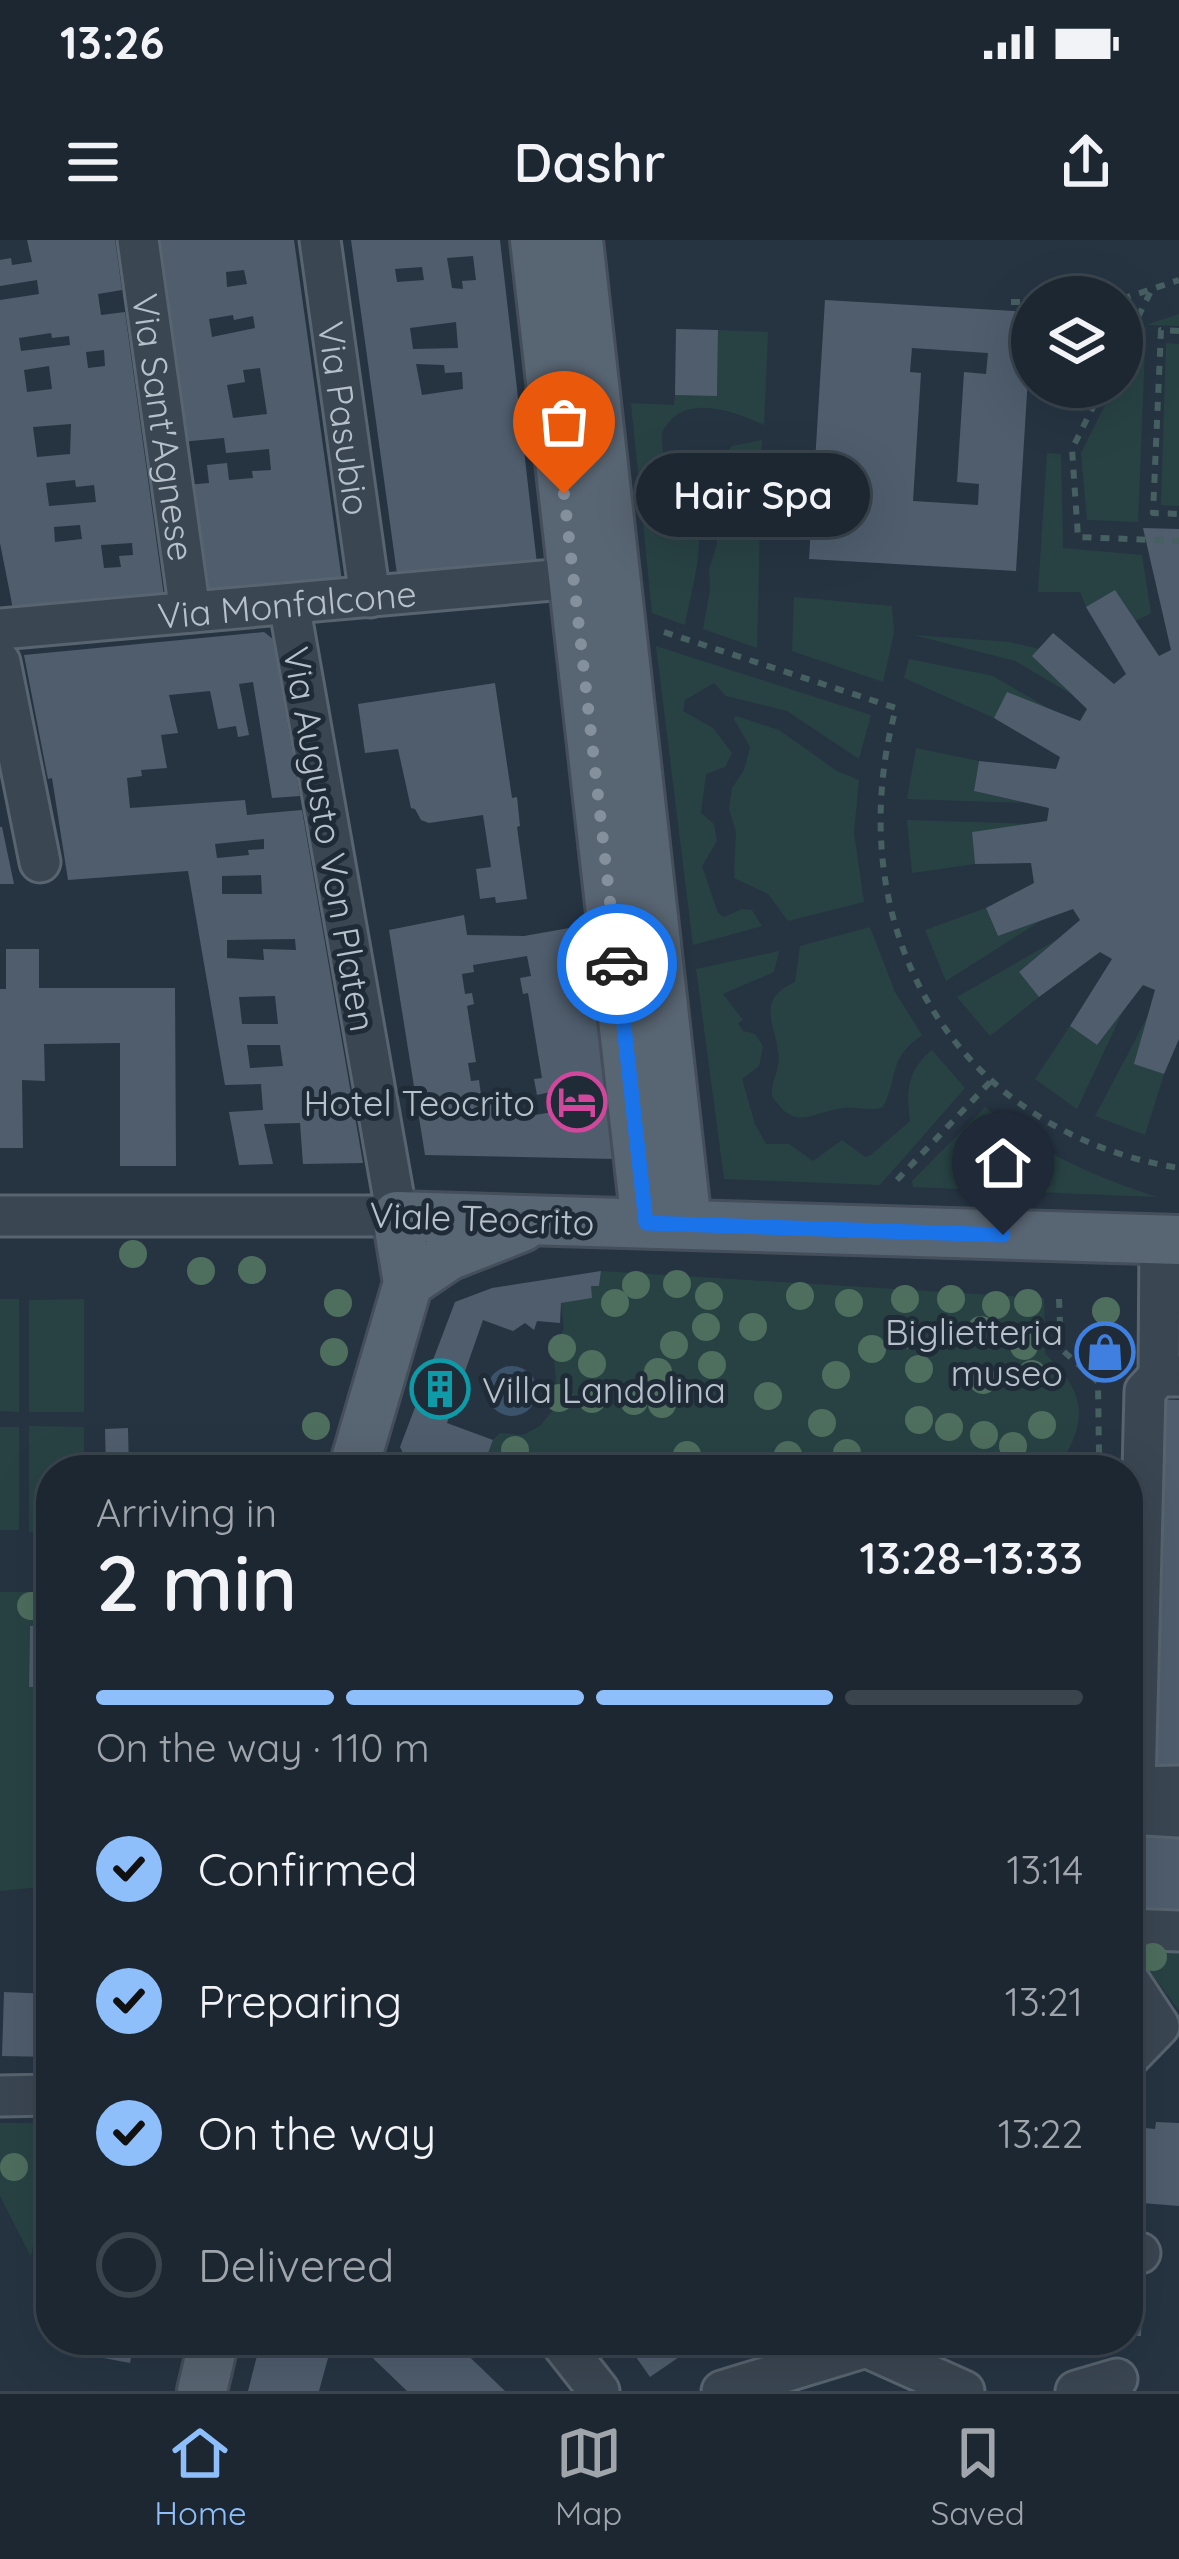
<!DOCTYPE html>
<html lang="en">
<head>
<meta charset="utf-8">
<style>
  :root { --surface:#1c2732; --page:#252f3a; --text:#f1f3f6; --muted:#a0a5ac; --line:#3a444d; --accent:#8ebffa }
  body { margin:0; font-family:Quicksand,sans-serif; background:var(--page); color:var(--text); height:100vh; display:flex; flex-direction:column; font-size:45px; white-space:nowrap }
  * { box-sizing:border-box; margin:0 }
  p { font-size:39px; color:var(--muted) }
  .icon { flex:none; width:66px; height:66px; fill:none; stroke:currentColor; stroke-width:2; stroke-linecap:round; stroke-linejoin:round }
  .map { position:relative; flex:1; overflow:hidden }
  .sheet { position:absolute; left:36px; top:1215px; width:1107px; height:900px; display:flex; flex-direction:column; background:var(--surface); border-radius:48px; box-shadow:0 12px 48px #0002,0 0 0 3px var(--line) }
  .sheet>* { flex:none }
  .buttons { position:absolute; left:1011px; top:36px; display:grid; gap:24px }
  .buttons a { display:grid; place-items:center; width:132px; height:132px; border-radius:50%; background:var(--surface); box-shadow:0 12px 48px #0002,0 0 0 3px var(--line); font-size:60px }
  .pin { position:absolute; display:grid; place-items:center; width:102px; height:102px; color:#fff; margin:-123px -51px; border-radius:50% 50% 50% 0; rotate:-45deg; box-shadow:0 0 12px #0007 }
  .pin .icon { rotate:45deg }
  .courier { position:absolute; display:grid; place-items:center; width:120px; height:120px; margin:-60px; border:9px solid #1a73e8; border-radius:50%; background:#fff; color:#222; box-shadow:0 3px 15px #0007 }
  .bubble { position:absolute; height:84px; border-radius:42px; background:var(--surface); box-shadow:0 12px 48px #0002,0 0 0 3px var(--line); font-size:39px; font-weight:600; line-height:84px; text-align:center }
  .overview em { font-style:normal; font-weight:600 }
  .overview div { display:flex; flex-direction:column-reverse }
  .overview { display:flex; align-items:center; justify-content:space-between; height:204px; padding:0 60px }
  h1 { font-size:78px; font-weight:600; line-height:90px }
  .bar { display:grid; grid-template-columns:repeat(4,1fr); gap:18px 12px; align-content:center; height:144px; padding:0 60px }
  .bar i { height:15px; border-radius:9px; background:var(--line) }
  .bar .active { background:var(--accent) }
  .bar p { grid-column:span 4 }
  ol { padding:0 60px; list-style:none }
  li { display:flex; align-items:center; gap:36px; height:132px }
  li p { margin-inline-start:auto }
  li .icon { padding:12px; border-radius:50%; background:var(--accent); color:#111; stroke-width:4 }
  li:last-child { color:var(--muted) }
  li i { width:66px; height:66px; border:6px solid var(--line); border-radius:50% }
  .status { display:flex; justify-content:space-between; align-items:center; height:84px; padding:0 60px; background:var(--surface); direction:ltr }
  .status svg { height:33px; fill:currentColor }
  header { display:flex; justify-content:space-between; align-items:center; height:156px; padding:0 60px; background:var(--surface); font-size:54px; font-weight:600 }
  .tabs { display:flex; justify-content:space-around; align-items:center; height:168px; border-top:3px solid var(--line); background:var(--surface); font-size:33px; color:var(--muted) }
  .tabs a { display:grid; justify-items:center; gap:6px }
  .tabs .active { color:var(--accent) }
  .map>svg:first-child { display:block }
</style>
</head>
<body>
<div class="status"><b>13:26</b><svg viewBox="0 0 49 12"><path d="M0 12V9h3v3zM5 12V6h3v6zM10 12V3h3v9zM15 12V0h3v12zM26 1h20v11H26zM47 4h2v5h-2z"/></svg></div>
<header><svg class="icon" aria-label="menu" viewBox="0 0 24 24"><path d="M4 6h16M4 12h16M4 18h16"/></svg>Dashr<svg class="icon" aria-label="share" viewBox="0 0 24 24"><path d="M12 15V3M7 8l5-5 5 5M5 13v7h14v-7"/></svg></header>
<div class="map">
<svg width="1179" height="2151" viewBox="0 0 1179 2151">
  <rect width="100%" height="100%" fill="#263442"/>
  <g fill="#284243">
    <polygon points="1179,74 1179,86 1146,85 1138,282 1087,280 1081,213 1114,147 1122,147 1122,132 1146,85"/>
    <path d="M718 90 768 92 764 185C732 170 681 152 662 193 659 232 691 254 698 290 703 314 689 359 685 385L652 373 631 163 674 165 675 155H717Z"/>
    <polygon points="1166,103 1179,104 1179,266 1161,265"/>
    <polygon points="762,200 757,408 703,389 710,350 709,329 717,304 711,233 732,206"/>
    <polygon points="1047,213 1061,214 1063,308 1142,315 1151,373 1135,381 1086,367 1080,352 1038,352"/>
    <polygon points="794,357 892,366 894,393 883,442 792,411"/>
    <polygon points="914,395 1010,402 1039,409 1033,416 1071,454 1015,421"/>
    <polygon points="656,406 871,475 859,519 787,471 726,456 714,443 685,460 683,471 713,488 732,513 725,527 706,534 701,573 714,584 717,601 702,626 718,673 724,677 742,669 752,670 762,686 693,705"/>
    <polygon points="909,419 993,436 1053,471 1007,453 994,478 904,438"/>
    <polygon points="736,476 779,490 837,531 859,540 854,593 864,662 788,681 768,654 734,638 736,592 729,569 732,548 744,530 750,507 734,479"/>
    <polygon points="916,508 979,521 974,551 1025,563 907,559"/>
    <polygon points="907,580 1032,584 972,592 975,624 912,633"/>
    <polygon points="986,668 998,696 1042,680 946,741 925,690"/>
    <path d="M870 687 895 752 922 795C887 819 899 837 883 867 868 872 858 866 843 868 811 872 796 893 772 856 771 842 779 830 779 818 776 783 754 761 795 742L800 706Z"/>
    <polygon points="1056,700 1019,732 1039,757 990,796 957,757"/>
    <path d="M779 711 774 732 723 754 743 780 738 783 743 791 755 794 763 806 759 826 742 839 755 884 766 904H789L813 921 842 900 865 917 871 915 910 881C906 851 907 830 932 810L965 848 880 945 724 939 696 729Z"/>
    <polygon points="1124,769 1077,869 1035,839 1070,786 1097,805"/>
    <polygon points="1149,774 1135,824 1164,834 1145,895 1095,876"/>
    <path d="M985 867C1035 911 1094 937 1157 957L913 947 912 941Z"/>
    <path d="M601 1031 1044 1058 1045 1114C1087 1152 1089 1183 1056 1230H482L493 1200 500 1193 523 1195 540 1186 553 1170 557 1151 553 1107 564 1089 561 1063 591 1058V1046H599Z"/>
    <polygon points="0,1059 19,1059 19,1172 0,1171"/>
    <polygon points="84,1059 84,1172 29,1172 29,1060"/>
    <polygon points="29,1186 84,1187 84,1230 51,1230 51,1292 29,1292"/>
    <rect x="0" y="1187" width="19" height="103"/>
    <polygon points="0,1352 41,1352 43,1386 30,1387 29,1446 51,1448 51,1646 0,1651"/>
    <polygon points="1139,1709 1179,1711 1179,1770 1140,1719"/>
    <polygon points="0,1883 51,1883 51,1911 31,2017 0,1956"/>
  </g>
  <circle fill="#3b536b" cx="512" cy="1151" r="25"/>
  <g fill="#4f5d6d" fill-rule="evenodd">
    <path d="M27 0H115L122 50 98 54 101 75 125 72 164 356 13 369 0 303V60L39 54 37 40 0 46V20L11 18 12 25 32 22ZM51 93 52 98 69 96 70 105 21 111 19 98ZM104 110 105 126 88 128 86 112ZM49 126 52 149 27 152 24 130ZM71 184 70 214 37 217 33 187ZM75 240 76 247 94 245 96 262 49 266 46 243ZM80 285 82 299 55 302 54 287ZM132 303 133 315 119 316 121 327 104 328 101 305Z"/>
    <path d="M155 0H294L342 341 200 353 186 245 209 243 207 225 227 223 229 240 253 238 252 231 271 230 269 209 226 213 224 198 180 202ZM244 30 247 44 227 47 226 32ZM233 75 234 80 253 76 255 88 212 97 209 79ZM260 128 267 174 233 178 227 145 245 142 243 130Z"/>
    <path d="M351 0H500L537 324 397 334ZM473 16 476 40 462 41 463 49 452 48 447 18ZM422 27 424 40 397 42 395 29ZM456 82 458 108 413 109 410 88ZM416 124 444 125 445 133 462 132 463 149 422 155Z"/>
    <path d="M825 60 1032 72 1016 331 809 319ZM912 108 988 113 986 134 964 132 957 242 979 244 978 265 913 261 921 133 910 132Z"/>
    <polygon points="676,89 718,90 717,156 675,155"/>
    <polygon points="1143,288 1179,289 1179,799 1164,834 1134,824 1155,750 1143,745 1097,805 1070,786 1112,719 1100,712 1039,757 1019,732 1080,680 1073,669 998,696 986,668 1034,643 1031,623 975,624 972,592 1047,581 1049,568 974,551 979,521 1056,529 1060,517 994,478 1007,452 1080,481 1087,469 1032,416 1053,393 1114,444 1126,434 1086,367 1115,350 1159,416 1171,410"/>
    <path d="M264 392 273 399 300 556 272 558 253 442 239 444 249 495 238 497 236 486 218 489 210 451 169 455 178 493 161 495 167 528 141 530 142 536 127 538 130 568 245 560 247 575 302 570 363 923 303 924 300 883 264 884 273 924 239 925 229 872 263 870 261 844 225 845 188 631 68 640 52 538 48 539 24 415ZM264 599V609L248 610 249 615 217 618 215 604ZM261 635 262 654H222V636ZM295 699 296 710 263 709 264 720 227 718V700ZM275 756 278 784H242L239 757ZM247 805H280L283 826 250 828Z"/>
    <polygon points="495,443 512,558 517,557 520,586 517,587 527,659 496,663 495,657 480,659 476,629 491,627 483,575 429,583 421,580 415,569 411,568 398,509 365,513 358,464"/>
    <polygon points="0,587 2,587 14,644 0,644"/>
    <path d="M464 675 467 695 524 696 586 685 615 919 425 915 389 690ZM527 716 531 736 520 738 523 754 528 753 542 838 534 839 537 855 555 851 559 871 535 875 534 868 516 872 512 851 481 855 479 840 471 841 468 823 476 822 467 766 474 764 472 753 465 754 462 734 474 732 473 725Z"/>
    <polygon points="6,709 39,709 39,748 175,748 176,926 120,926 120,803 44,804 45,841 22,840 23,908 0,908 0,749 6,749"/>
    <polygon points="601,1031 599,1046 591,1046 592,1058 561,1063 560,1083 537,1081 534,1090 525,1083 513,1091 483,1080 447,1183 493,1200 482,1230 459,1230 429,1222 422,1230 400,1230 403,1213 400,1207 455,1062 492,1048"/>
    <polygon points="1110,1087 1116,1123 1078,1101"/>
    <polygon points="1157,1159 1179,1160 1179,1529 1152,1528"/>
    <polygon points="128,1188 129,1230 106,1230 105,1189"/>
    <polygon points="43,1372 51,1372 51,1448 29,1447 30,1386 43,1386"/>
    <polygon points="1128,1592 1179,1594 1179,1676 1128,1674"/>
    <polygon points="4,1752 51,1754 51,1817 2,1816"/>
    <polygon points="1156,1882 1179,1883 1179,1966 1129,1962 1134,1887 1155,1889"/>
    <polygon points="1128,2029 1144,2030 1141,2096 1128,2096"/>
    <polygon points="80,2100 148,2100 147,2106 134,2104 130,2123 77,2113"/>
    <polygon points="261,2100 333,2100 319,2151 248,2151"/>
    <polygon points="354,2100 452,2100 505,2151 407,2151"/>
    <polygon points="624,2100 704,2100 650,2137"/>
  </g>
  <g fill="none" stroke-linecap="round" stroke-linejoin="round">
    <defs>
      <g id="minor">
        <path id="s1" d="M138 0 190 372"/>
        <path id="s2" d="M320 0 370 357"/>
        <path id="s3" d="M0 389 598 336"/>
        <polyline points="0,422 40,622"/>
        <polyline points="0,976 397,976 289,364"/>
        <polyline points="1160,1000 1159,1136 1179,1136"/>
        <polyline points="1135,1547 1179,1546"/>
        <polyline points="1128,1554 1135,1547 1145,1151 1159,1136"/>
        <polyline points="1128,1574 1179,1577"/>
        <polyline points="1128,1689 1179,1691"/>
        <polyline points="1128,1739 1159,1786 1128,1818"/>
        <polyline points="0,1856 51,1855"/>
        <polyline points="1128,2013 1140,2013"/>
        <polyline points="559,2100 599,2151"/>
        <polyline points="722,2151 866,2107 964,2151"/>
        <polyline points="1076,2151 1117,2139"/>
      </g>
      <g id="major">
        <polyline points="535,0 646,983"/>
        <polyline points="578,0 687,984"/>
        <polyline points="408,1043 448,1016 522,987"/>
        <polyline points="353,1230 408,1043 397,976 1179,1000"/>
        <polyline points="202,2151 214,2100"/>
      </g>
    </defs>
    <use href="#minor" stroke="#58646f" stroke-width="45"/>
    <use href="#major" stroke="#444f5b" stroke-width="54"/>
    <g stroke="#465f60" stroke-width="6" stroke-dasharray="9 9" stroke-linecap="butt">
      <polyline points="1122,59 1179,40"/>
      <polyline points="1011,62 1032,62"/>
      <polyline points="1179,91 1161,90 1153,273 1179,274"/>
      <polyline points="1122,109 1152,49"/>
      <polyline points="1103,147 1072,209 1078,297 1179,301"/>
      <path d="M664 392 896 468C837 684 951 891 1179 928"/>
      <polyline points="897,940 992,840"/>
      <polyline points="1059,1059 1061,1109 1098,1142 1099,1214 1088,1230"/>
    </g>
    <use href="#minor" stroke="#3a4652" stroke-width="39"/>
    <use href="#major" stroke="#586572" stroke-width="48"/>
  </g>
  <g fill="#4e6e5e">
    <circle cx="133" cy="1014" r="14"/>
    <circle cx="252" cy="1030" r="14"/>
    <circle cx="201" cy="1031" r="14"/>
    <circle cx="677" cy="1044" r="14"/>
    <circle cx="636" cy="1045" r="14"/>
    <circle cx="709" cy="1056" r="14"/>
    <circle cx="800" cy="1056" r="14"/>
    <circle cx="905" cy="1059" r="14"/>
    <circle cx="951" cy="1059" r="14"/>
    <circle cx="338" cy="1063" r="14"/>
    <circle cx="615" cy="1063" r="14"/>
    <circle cx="849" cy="1063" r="14"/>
    <circle cx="1028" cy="1063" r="14"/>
    <circle cx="996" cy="1065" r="14"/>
    <circle cx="1106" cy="1071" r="14"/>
    <circle cx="706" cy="1087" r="14"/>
    <circle cx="753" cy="1087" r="14"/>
    <circle cx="981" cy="1090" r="14"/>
    <circle cx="911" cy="1095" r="14"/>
    <circle cx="674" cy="1105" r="14"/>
    <circle cx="1024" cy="1106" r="14"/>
    <circle cx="562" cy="1108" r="14"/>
    <circle cx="872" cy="1109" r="14"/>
    <circle cx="334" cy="1112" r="14"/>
    <circle cx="592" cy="1124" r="14"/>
    <circle cx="712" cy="1125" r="14"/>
    <circle cx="919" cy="1129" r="14"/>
    <circle cx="658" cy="1132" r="14"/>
    <circle cx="1032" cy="1134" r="14"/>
    <circle cx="836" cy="1135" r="14"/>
    <circle cx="983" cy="1140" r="14"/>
    <circle cx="768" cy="1156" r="14"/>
    <circle cx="559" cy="1158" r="14"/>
    <circle cx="592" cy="1159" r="14"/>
    <circle cx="634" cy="1161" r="14"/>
    <circle cx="662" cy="1164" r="14"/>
    <circle cx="919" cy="1180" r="14"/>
    <circle cx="822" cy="1183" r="14"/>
    <circle cx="1042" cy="1185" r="14"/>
    <circle cx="316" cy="1186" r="14"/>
    <circle cx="949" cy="1187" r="14"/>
    <circle cx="984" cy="1195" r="14"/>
    <circle cx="1013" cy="1206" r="14"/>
    <circle cx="515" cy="1210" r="14"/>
    <circle cx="847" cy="1213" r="14"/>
    <circle cx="687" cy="1215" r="14"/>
    <circle cx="788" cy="1215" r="14"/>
    <circle cx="31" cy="1366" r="14"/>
    <circle cx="1153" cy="1717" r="14"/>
    <circle cx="14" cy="1927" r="14"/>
  </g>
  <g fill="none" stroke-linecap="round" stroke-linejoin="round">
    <polyline stroke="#84909c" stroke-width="12" stroke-dasharray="0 21.6" points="564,254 617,724"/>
    <polyline stroke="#1a73e8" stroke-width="15" points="617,724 646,983 1003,995"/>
  </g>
  <defs>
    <symbol id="hotel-ring" viewBox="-11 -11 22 22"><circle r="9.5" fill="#1f2b37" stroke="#d1479c" stroke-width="1.5"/><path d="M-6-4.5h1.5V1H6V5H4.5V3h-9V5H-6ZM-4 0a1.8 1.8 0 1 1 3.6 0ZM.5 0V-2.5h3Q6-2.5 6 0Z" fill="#d1479c"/></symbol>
    <symbol id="shop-ring" viewBox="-11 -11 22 22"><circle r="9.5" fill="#1f2b37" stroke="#3f7fe0" stroke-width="1.5"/><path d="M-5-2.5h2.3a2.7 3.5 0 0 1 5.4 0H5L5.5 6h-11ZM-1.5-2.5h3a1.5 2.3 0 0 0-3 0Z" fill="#3f7fe0"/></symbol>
    <symbol id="building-ring" viewBox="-11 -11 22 22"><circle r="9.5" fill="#1f2b37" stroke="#0f9aa8" stroke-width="1.5"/><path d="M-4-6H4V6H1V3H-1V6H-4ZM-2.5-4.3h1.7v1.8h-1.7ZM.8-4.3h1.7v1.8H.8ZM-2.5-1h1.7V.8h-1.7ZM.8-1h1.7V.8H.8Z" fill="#0f9aa8"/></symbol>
  </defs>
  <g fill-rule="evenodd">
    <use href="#hotel-ring" x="544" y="829" width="66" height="66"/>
    <use href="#shop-ring" x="1072" y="1079" width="66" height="66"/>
    <use href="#building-ring" x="407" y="1116" width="66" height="66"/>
  </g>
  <g text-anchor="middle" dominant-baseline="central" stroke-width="10" stroke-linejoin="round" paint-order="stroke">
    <g font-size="36" fill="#b7c1cc" stroke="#1f2b37">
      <text stroke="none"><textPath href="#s2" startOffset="180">Via Pasubio</textPath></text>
      <text stroke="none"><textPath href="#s1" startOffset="189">Via Sant'Agnese</textPath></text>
      <text stroke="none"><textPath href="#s3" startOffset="288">Via Monfalcone</textPath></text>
      <text transform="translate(330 599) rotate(80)">Via Augusto Von Platen</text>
      <text transform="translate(482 978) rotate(2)">Viale Teocrito</text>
    </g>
    <g font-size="36" fill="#b7c1cc" stroke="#1f2b37" text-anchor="end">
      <text x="535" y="862">Hotel Teocrito</text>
      <text x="1063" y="1091">Biglietteria<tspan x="1063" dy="41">museo</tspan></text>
      <text x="482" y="1149" text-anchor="start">Villa Landolina</text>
    </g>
  </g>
</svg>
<div class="buttons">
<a><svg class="icon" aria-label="layers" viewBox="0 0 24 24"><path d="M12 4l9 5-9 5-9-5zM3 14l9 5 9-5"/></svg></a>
</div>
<div class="pin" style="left:564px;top:254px;background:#ea580c"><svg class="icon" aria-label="bag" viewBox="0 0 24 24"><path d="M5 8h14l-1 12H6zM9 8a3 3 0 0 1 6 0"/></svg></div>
<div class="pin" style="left:1003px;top:995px;background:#1f2937"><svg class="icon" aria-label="home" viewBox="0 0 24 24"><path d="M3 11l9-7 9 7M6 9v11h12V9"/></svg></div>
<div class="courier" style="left:617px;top:724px"><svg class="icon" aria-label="car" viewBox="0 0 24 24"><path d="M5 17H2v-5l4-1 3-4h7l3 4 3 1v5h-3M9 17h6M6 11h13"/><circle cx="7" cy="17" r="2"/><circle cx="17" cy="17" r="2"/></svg></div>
<div class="bubble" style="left:636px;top:213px;width:234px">Hair Spa</div>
<section class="sheet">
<div class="overview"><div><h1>2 min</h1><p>Arriving in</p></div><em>13:28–13:33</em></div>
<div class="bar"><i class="active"></i><i class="active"></i><i class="active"></i><i></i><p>On the way · 110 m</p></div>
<ol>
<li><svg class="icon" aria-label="check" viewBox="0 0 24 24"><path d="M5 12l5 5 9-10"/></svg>Confirmed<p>13:14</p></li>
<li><svg class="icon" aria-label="check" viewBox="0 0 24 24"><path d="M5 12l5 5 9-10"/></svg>Preparing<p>13:21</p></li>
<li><svg class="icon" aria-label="check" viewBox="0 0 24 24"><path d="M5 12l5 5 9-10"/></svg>On the way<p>13:22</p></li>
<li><i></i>Delivered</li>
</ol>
</section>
</div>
<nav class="tabs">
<a class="active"><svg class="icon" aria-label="home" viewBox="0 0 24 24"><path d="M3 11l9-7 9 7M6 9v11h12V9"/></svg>Home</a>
<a><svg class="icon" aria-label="map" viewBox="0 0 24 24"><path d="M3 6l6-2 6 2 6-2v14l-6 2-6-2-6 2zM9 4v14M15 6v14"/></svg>Map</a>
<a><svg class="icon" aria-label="saved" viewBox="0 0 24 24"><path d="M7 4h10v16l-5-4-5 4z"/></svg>Saved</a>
</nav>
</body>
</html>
